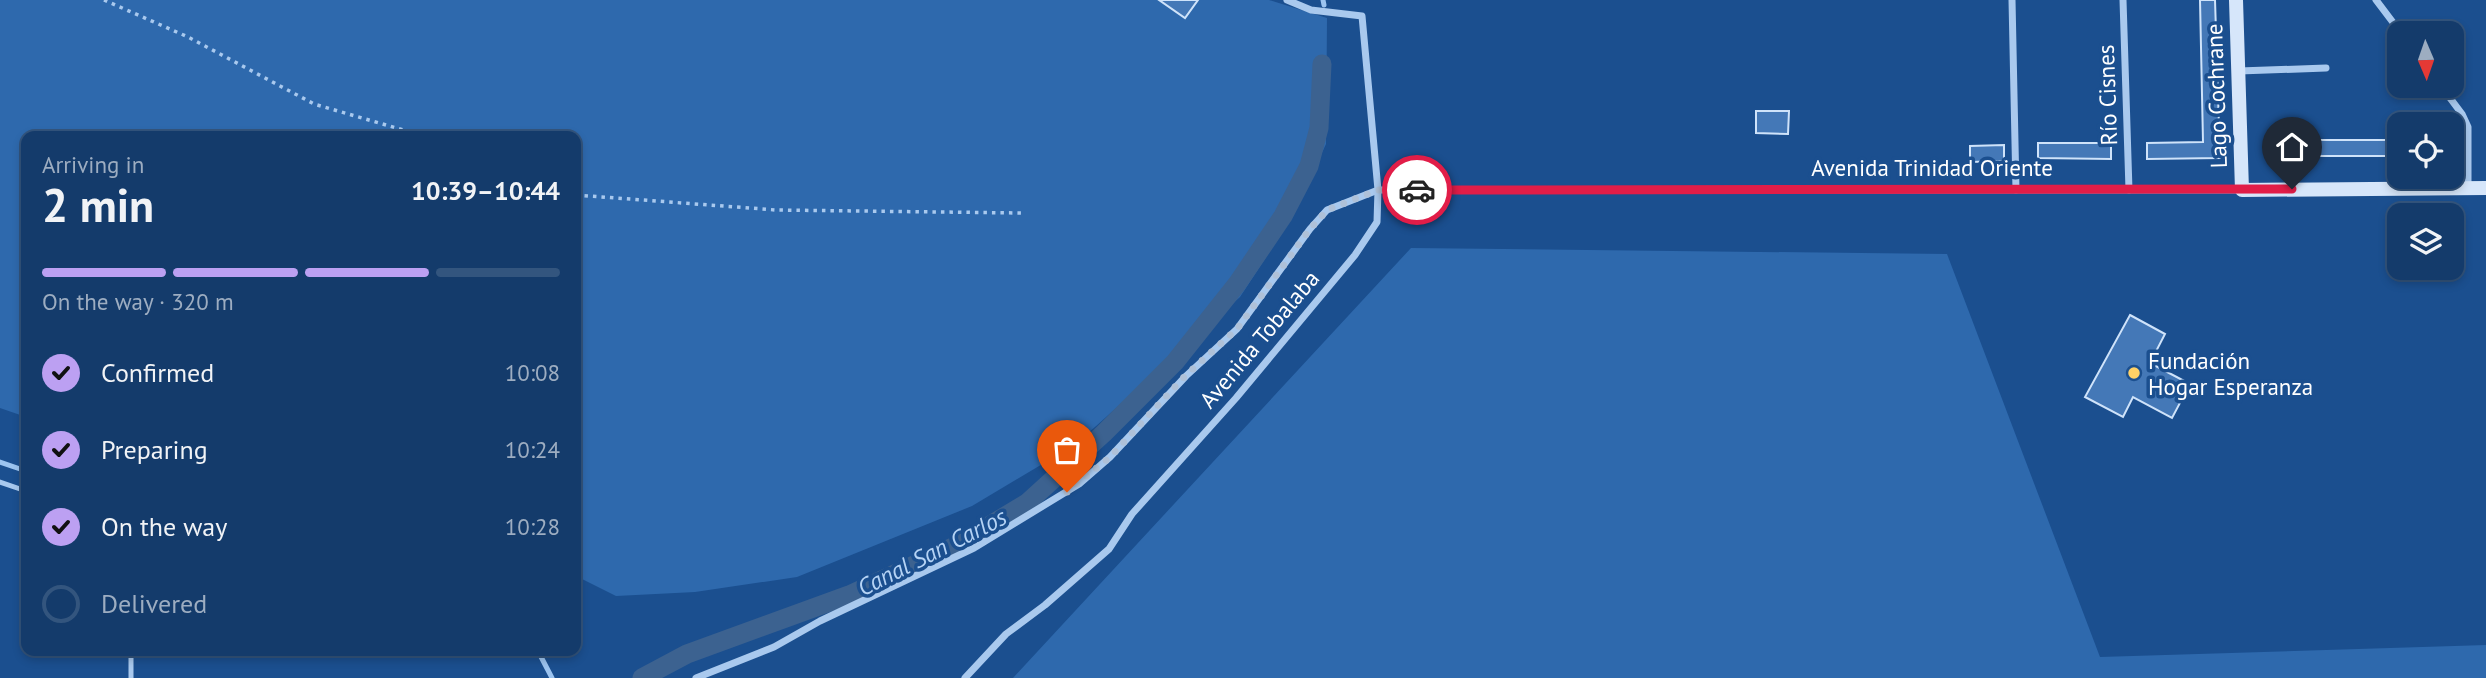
<!DOCTYPE html>
<html lang="en">
<head>
<meta charset="utf-8">
<style>
  :root { --surface:#143b6b; --page:#1d4271; --text:#f1f3f6; --muted:#9dadc1; --line:#33557e; --accent:#bca0f2 }
  body { margin:0; font-family:"PT Sans",sans-serif; background:var(--page); color:var(--text); height:100vh; display:flex; flex-direction:column; font-size:26px; white-space:nowrap }
  * { box-sizing:border-box; margin:0 }
  p { font-size:23px; color:var(--muted) }
  .icon { flex:none; width:38px; height:38px; fill:none; stroke:currentColor; stroke-width:2; stroke-linecap:round; stroke-linejoin:round }
  .map { position:relative; flex:1; overflow:hidden }
  .sheet { position:absolute; left:21px; top:131px; width:560px; height:525px; display:flex; flex-direction:column; background:var(--surface); border-radius:14px; box-shadow:0 4px 10px #0003,0 0 0 2px var(--line) }
  .sheet>* { flex:none }
  .needle { width:46px; rotate:178deg }
  .fabs { position:absolute; left:2387px; top:21px; display:grid; gap:14px }
  .fabs a { display:grid; place-items:center; width:77px; height:77px; border-radius:14px; background:var(--surface); box-shadow:0 4px 10px #0003,0 0 0 2px var(--line); font-size:35px }
  .pin { position:absolute; display:grid; place-items:center; width:60px; height:60px; color:#fff; margin:-72px -30px; border-radius:50% 50% 50% 0; rotate:-45deg; box-shadow:0 0 7px #0007 }
  .pin .icon { rotate:45deg }
  .courier { position:absolute; display:grid; place-items:center; width:70px; height:70px; margin:-35px; border:5px solid #e11d48; border-radius:50%; background:#fff; color:#222; box-shadow:0 2px 9px #0007 }
  .headline em { font-style:normal; font-weight:800 }
  .headline div { display:flex; flex-direction:column-reverse }
  .headline { display:flex; align-items:center; justify-content:space-between; height:119px; padding:0 21px }
  h1 { font-size:46px; font-weight:800; line-height:52px }
  .bar { display:grid; grid-template-columns:repeat(4,1fr); gap:10px 7px; align-content:center; height:84px; padding:0 21px }
  .bar i { height:9px; border-radius:5px; background:var(--line) }
  .bar .on { background:var(--accent) }
  .bar p { grid-column:span 4 }
  ol { padding:0 21px; list-style:none }
  li { display:flex; align-items:center; gap:21px; height:77px }
  li p { margin-inline-start:auto }
  li .icon { padding:7px; border-radius:50%; background:var(--accent); color:#111; stroke-width:4 }
  li:last-child { color:var(--muted) }
  li i { width:38px; height:38px; border:4px solid var(--line); border-radius:50% }
  .map>svg:first-child { display:block }
</style>
</head>
<body>
<div class="map">
<svg width="2486" height="678" viewBox="0 0 2486 678">
  <rect width="100%" height="100%" fill="#1b4f8f"/>
  <g fill="#2e69ad">
    <polygon points="0,0 1269,0 1327,18 1326,144 1293,216 1240,297 1076,444 972,506 797,577 695,592 616,596 576,576 576,136 26,136 26,417 0,408"/>
    <polygon points="1411,248 1947,254 2100,657 2486,645 2486,678 1013,678"/>
  </g>
  <g fill="none" stroke-linecap="round" stroke-linejoin="round">
    <g stroke="#9cc4f0" stroke-width="5">
      <polyline points="1323,0 1324,5"/>
      <polyline points="0,462 26,471"/>
      <polyline points="538,651 552,678"/>
    </g>
    <polyline stroke="#3c6290" stroke-width="19" points="642,678 687,654 849,595 957,545 1027,503 1104,433 1175,362 1237,284 1283,216 1309,166 1319,128 1322,64"/>
  </g>
  <g fill="#4478b7" stroke="#cfe3fa" stroke-width="2">
    <polygon points="1159,0 1198,0 1185,18"/>
    <polygon points="2200,0 2215,0 2220,158 2147,159 2147,143 2203,142"/>
    <polygon points="1756,111 1789,111 1788,134 1756,133"/>
    <rect x="2266" y="140" width="133" height="16"/>
    <polygon points="2038,143 2111,143 2111,159 2038,158"/>
    <polygon points="2004,145 2004,161 1970,162 1970,146"/>
    <polygon points="2130,315 2165,334 2150,363 2190,384 2172,418 2133,397 2123,417 2085,397"/>
  </g>
  <g fill="none" stroke-linecap="round" stroke-linejoin="round">
    <g stroke="#a9c9ee" stroke-width="3.5" stroke-dasharray="3.5 5" stroke-linecap="butt">
      <polyline points="104,0 188,37 314,104 424,136"/>
      <polyline points="576,195 776,210 1022,213"/>
    </g>
    <g stroke="#a9c9ee" stroke-width="5">
      <polyline points="0,482 26,491"/>
      <polyline points="131,651 131,678"/>
    </g>
    <g stroke="#a9c9ee" stroke-width="7">
      <polyline points="2012,0 2016,190"/>
      <polyline points="2123,0 2129,190"/>
      <polyline points="2376,0 2401,33"/>
      <polyline points="2239,71 2326,68"/>
      <polyline points="2441,86 2462,114 2468,127 2468,188"/>
      <polyline points="696,678 774,647 820,621 974,548 1079,484 1110,457 1186,376 1237,329 1310,229 1327,210 1378,190 2242,190"/>
      <polyline points="965,678 1006,634 1045,605 1109,549 1132,514 1236,398 1355,255 1377,222 1378,190 1362,16 1311,10 1287,0"/>
    </g>
    <polyline stroke="#d6e6fa" stroke-width="14" points="2236,0 2242,190 2486,188"/>
  </g>
  <g fill="none" stroke-linecap="round" stroke-linejoin="round">
    <polyline stroke="#afc1d8" stroke-width="7" stroke-dasharray="0 12.6" points="1067,492 1110,457 1185,376 1237,329 1310,229 1327,210 1378,190 1417,190"/>
    <polyline stroke="#e11d48" stroke-width="9" points="1417,190 2292,189"/>
  </g>
  <circle fill="#ffd166" stroke="#1b4f8f" stroke-width="2.5" cx="2134" cy="373" r="7"/>
  <g text-anchor="middle" dominant-baseline="central" stroke-width="7" stroke-linejoin="round" paint-order="stroke">
    <g font-size="23" fill="#fff" stroke="#1b4f8f">
      <text transform="translate(2107 95) rotate(-92)">Río Cisnes</text>
      <text transform="translate(2216 96) rotate(-92)">Lago Cochrane</text>
      <text x="1932" y="167">Avenida Trinidad Oriente</text>
      <text transform="translate(1259 339) rotate(-50)">Avenida Tobalaba</text>
    </g>
    <g font-size="23" fill="#fff" stroke="#1b4f8f" text-anchor="start">
      <text x="2148" y="360">Fundación<tspan x="2148" dy="26">Hogar Esperanza</tspan></text>
    </g>
    <g font-size="24" font-style="italic" fill="#b5d3f5" stroke="#1b4f8f">
      <text transform="translate(932 552) rotate(-27)">Canal San Carlos</text>
    </g>
  </g>
</svg>
<div class="fabs">
<a><svg class="needle" viewBox="-14 -14 28 28"><path d="M0-13l5 13h-10z" fill="#e53935"/><path d="M0 13l5-13h-10z" fill="#9dadc1"/></svg></a>
<a><svg class="icon" aria-label="locate" viewBox="0 0 24 24"><circle cx="12" cy="12" r="6"/><path d="M12 2v4M12 18v4M2 12h4M18 12h4"/></svg></a>
<a><svg class="icon" aria-label="layers" viewBox="0 0 24 24"><path d="M12 4l9 5-9 5-9-5zM3 14l9 5 9-5"/></svg></a>
</div>
<div class="pin" style="left:1067px;top:492px;background:#ea580c"><svg class="icon" aria-label="bag" viewBox="0 0 24 24"><path d="M5 8h14l-1 12H6zM9 8a3 3 0 0 1 6 0"/></svg></div>
<div class="pin" style="left:2292px;top:189px;background:#1f2937"><svg class="icon" aria-label="home" viewBox="0 0 24 24"><path d="M3 11l9-7 9 7M6 9v11h12V9"/></svg></div>
<div class="courier" style="left:1417px;top:190px"><svg class="icon" aria-label="car" viewBox="0 0 24 24"><path d="M5 17H2v-5l4-1 3-4h7l3 4 3 1v5h-3M9 17h6M6 11h13"/><circle cx="7" cy="17" r="2"/><circle cx="17" cy="17" r="2"/></svg></div>
<section class="sheet">
<div class="headline"><div><h1>2 min</h1><p>Arriving in</p></div><em>10:39–10:44</em></div>
<div class="bar"><i class="on"></i><i class="on"></i><i class="on"></i><i></i><p>On the way · 320 m</p></div>
<ol>
<li><svg class="icon" aria-label="check" viewBox="0 0 24 24"><path d="M5 12l5 5 9-10"/></svg>Confirmed<p>10:08</p></li>
<li><svg class="icon" aria-label="check" viewBox="0 0 24 24"><path d="M5 12l5 5 9-10"/></svg>Preparing<p>10:24</p></li>
<li><svg class="icon" aria-label="check" viewBox="0 0 24 24"><path d="M5 12l5 5 9-10"/></svg>On the way<p>10:28</p></li>
<li><i></i>Delivered</li>
</ol>
</section>
</div>
</body>
</html>
